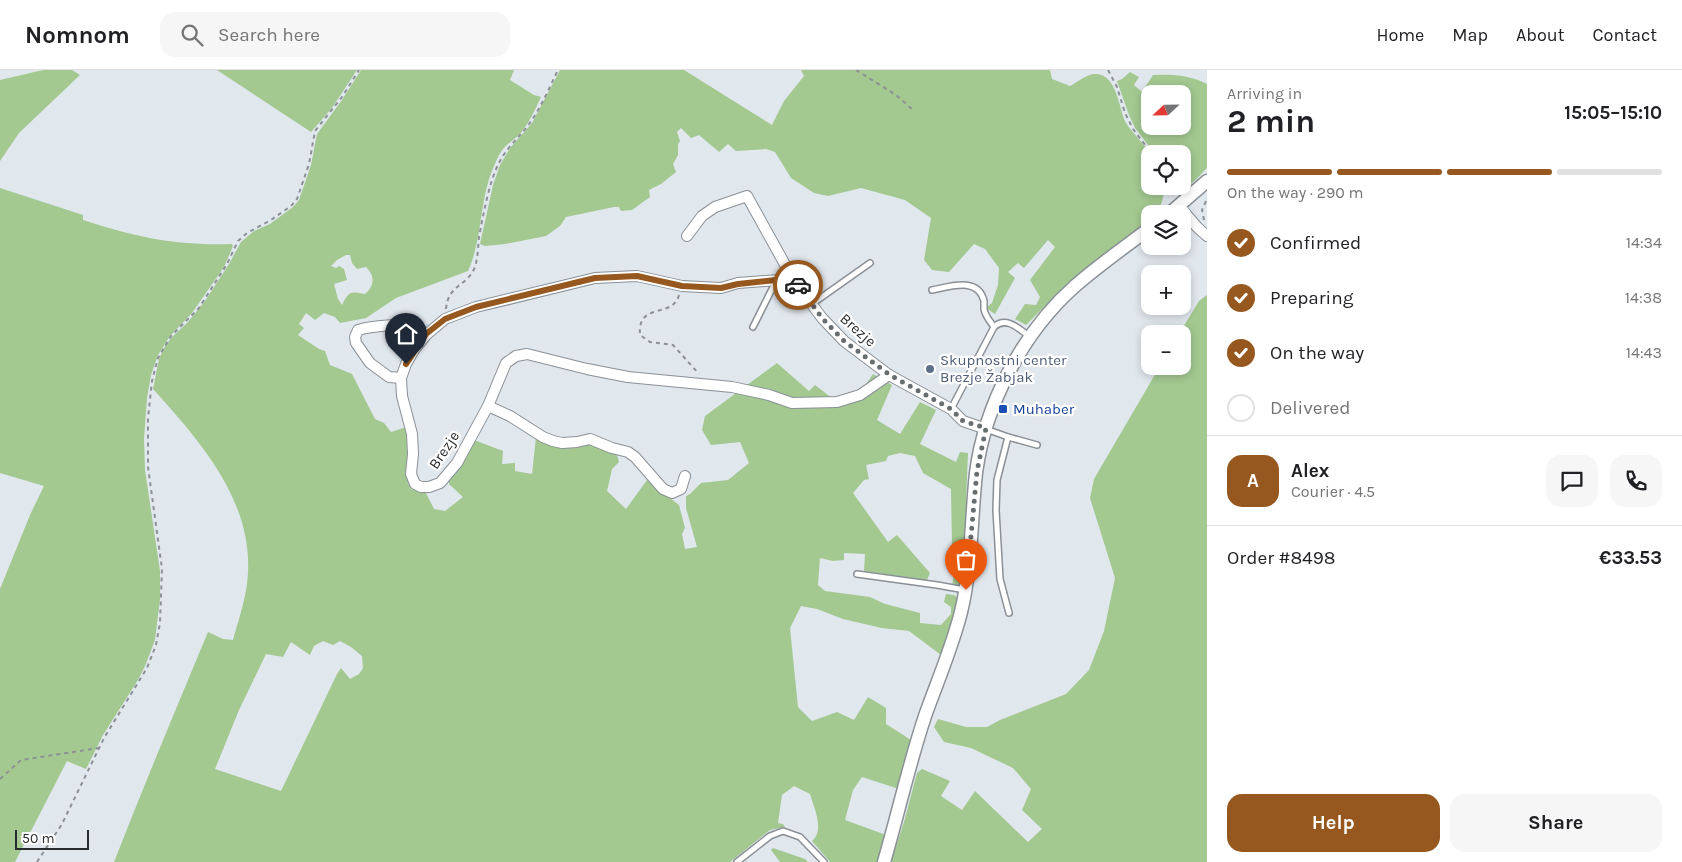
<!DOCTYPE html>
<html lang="en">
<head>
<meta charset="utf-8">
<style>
  :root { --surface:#fff; --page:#f6f6f6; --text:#202124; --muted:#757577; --line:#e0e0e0; --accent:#96581e }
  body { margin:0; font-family:Karla,sans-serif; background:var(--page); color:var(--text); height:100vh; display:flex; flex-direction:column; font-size:19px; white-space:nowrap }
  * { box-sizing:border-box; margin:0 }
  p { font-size:16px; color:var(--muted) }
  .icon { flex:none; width:28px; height:28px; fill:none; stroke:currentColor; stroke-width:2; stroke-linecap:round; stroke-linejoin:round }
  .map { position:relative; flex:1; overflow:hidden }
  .side { display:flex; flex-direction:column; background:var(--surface); width:475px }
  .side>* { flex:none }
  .needle { width:32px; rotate:248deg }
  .tools { position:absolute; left:1141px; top:15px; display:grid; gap:10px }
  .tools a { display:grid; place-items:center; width:50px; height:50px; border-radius:10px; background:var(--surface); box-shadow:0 2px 8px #0003; font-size:25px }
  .scale { position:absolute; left:15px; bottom:12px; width:74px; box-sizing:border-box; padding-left:5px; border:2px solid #282b2d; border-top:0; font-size:14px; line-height:18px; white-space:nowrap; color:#282b2d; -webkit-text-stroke:4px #fff; paint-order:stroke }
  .pin { position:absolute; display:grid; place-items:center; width:42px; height:42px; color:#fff; margin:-51px -21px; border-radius:50% 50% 50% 0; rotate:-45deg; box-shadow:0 0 5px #0007 }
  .pin .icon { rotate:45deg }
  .courier { position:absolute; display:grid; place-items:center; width:50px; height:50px; margin:-25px; border:4px solid #96581e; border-radius:50%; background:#fff; color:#222; box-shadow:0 1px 6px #0007 }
  .overview em { font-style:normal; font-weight:700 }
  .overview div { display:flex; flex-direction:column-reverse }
  .overview { display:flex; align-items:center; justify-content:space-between; height:85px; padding:0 20px }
  h1 { font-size:32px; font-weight:700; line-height:38px }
  .bar { display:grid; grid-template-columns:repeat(4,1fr); gap:8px 5px; align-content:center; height:60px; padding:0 20px }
  .bar i { height:6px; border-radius:4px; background:var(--line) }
  .bar .selected { background:var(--accent) }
  .bar p { grid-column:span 4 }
  .line { display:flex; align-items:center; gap:12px; padding:0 20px; border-top:1px solid var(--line) }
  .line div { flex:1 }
  .round { display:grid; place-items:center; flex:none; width:52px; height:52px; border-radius:15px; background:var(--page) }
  ol { padding:0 20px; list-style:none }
  li { display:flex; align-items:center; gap:15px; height:55px }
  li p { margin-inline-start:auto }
  li .icon { padding:5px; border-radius:50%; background:var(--accent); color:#fff; stroke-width:4 }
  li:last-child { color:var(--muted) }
  li i { width:28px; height:28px; border:2px solid var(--line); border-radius:50% }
  .button { display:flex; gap:10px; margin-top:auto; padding:10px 20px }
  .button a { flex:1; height:58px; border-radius:15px; background:var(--accent); color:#fff; font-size:20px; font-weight:700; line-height:58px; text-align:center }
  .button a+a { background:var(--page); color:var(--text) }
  header { display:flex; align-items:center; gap:30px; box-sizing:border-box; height:70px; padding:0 25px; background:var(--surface); border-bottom:1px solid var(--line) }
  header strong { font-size:24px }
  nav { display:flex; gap:28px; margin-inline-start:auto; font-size:18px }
  .search { width:350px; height:45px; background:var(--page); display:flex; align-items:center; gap:12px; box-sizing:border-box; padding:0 18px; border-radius:15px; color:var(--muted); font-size:19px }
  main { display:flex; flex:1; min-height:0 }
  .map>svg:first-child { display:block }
</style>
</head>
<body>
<header>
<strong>Nomnom</strong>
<div class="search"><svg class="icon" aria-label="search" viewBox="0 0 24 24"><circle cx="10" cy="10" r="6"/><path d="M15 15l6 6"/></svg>Search here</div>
<nav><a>Home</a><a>Map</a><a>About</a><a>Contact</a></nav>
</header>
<main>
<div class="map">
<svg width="1207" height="792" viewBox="0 0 1207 792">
  <rect width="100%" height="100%" fill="#e0e7ed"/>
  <g fill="#a3c890" fill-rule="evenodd">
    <polygon points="43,0 72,0 80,5 19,63 0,91 0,10"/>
    <polygon points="217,0 357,0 332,38 311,62"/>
    <path d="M361 0H514L510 10 534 25 541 27C535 40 529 53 520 64 515 69 508 73 503 79 499 84 496 91 494 96 479 129 483 168 468 201L396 228 366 248 340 253 335 247 324 243 315 250 306 243 299 254 304 258 298 265 319 279 325 281 330 295 352 304 375 349 384 353 391 362 406 357 409 368 408 413 411 419 426 423 434 439 445 441 463 427 449 414 448 407 474 370 503 381 502 394 515 393V401L532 404 536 367C564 371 592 371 617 385L619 392 612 399 607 421 626 439 647 410 679 435 685 458 682 464 685 479 697 477 686 438V426L690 424 701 413 728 410 749 393 740 372 711 375 702 360 705 346 777 293 809 321 815 315 841 335 854 332 873 304 892 315 877 350 900 364 920 332 936 340 920 374 956 392 960 382 968 383 966 431 968 450 961 510 957 517 952 516 959 478 952 476 951 419 923 403 915 386 900 383 888 386 886 391 866 395 869 409 864 410 853 423 888 472 897 465 930 503 927 510 864 501 865 484 844 483V490L833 491 820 488 818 515 825 521 870 527 885 534 920 543V553L941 555 951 544V537L944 532 946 524 954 525 959 529 941 585 909 561 882 558 843 549 817 539 801 536 790 558 798 637 812 651 837 642 854 650 868 627 886 638V654L911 670 899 719 862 707 853 720 845 750 886 765 879 792H830L812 771C825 760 814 738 810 724L794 716 782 725 778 753 783 754 785 757 770 760 730 792H114C144 715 176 639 208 562L223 569 233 570C239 548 247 526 248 503 252 429 199 370 153 319L159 289 164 278 171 268 188 252 205 231 229 194 241 172 254 161 270 154 293 137 299 130 311 95 317 64 342 30ZM346 185H350L352 193 357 199 366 197C375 206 375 215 365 224 350 221 349 221 342 235L338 229 334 214 347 210 344 199 339 196 336 198 331 196 337 190ZM323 571 333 575 340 571 351 577 362 586 363 598 359 604 350 609 341 598 337 604 281 721 215 699 239 640 266 584 283 587 291 572 310 585 314 576Z"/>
    <path d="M560 0H684L772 55 784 31 804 6 801 0H1050L1052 9 1070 16C1078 12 1088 3 1097 4 1117 6 1119 38 1125 51 1131 63 1145 72 1150 86 1153 94 1150 107 1150 116H1164C1164 128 1162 135 1155 144H1150V148L1115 177 1064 217 1026 255 1015 249 1025 234 1036 235 1040 227 1030 210 1055 177 1048 170 1024 198 1018 193 1008 202 1015 208 995 244 986 238 992 233 998 215 999 198 985 179 974 174 949 202 932 200 924 190 931 148 905 130 861 118 828 126 814 123 791 108 775 82 766 79 736 81 728 74 719 82 699 65 691 68 681 58 677 62 680 71 678 74V85L673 94 676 102 661 114 649 120 650 127 632 140 621 141 619 137H614L566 147 560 156 546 166 505 174 485 176 480 174 493 115 500 95 510 78 532 53Z"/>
    <path d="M1130 2 1139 7 1134 15 1142 22 1153 5C1172 4 1190 5 1207 14V98C1198 107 1188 121 1175 119L1172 116H1182V84H1155L1135 58 1129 45 1117 11 1122 9ZM1150 24H1182V56H1150Z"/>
    <path d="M0 118 83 145V150C135 167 177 176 232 174L233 176 224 197 192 243 170 266 158 285 151 305 147 328 144 369 145 400 160 501V529L155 570 145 596 138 610 103 665 86 699 67 691 15 792H0V519L30 445 44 416 0 403Z"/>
    <polygon points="1207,225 1207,792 891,792 904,752 917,703 922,699 950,711 941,726 962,740 975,721 1028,772 1042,759 1022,740 1031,719 1013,698 971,678 944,672 934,657 938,649 966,657 987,657 1000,650 1066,624 1089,600 1104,561 1115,508 1090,428 1094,409 1160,296 1182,296 1182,264 1179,264 1199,231"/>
    <polygon points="773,778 805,789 808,792 780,792 771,780"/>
  </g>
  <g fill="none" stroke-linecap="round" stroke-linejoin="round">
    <defs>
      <g id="service">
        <path d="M932 220C949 217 978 206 984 231 984 234 984 237 984 239 985 246 990 251 994 257"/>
        <polyline points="812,234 870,193"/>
        <polyline points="753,257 776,211"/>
        <path d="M951 339 994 257C1006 246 1018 258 1029 266"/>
        <polyline points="986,359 1008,367 997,410 996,440 1000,509 1009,543"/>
        <polyline points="1008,367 1037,375"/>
        <polyline points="857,504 937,515 965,520"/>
        <polyline points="737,792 770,766 783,761 800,767 824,792"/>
      </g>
      <g id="minor">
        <polyline points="1179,136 1197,157 1207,166"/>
        <polyline points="687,166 702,146 715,137 747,126 793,209 822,248 844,271 889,305 951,339 963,351 986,359"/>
        <polyline points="793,209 738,213 721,218 682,216 637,206 595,208 476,237 445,249 426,265 414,280 406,294 401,308 402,326 412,364 413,384 411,404 415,414 421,417 429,417 440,413 457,393 488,336 506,293 516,286 527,284 587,299 628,307 732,317 769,325 792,333 837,332 860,325 889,305"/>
        <path d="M401 308 389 307 370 293 356 273 355 267 358 260C372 256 402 253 416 257 420 259 423 262 426 265"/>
        <polyline points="488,336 510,346 543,367 553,371 562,373 577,372 590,369 612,378 628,382 635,387 663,419 672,423 681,419 685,406"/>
      </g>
      <g id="tertiary">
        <polyline points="1169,144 1207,111"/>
        <path d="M884 792C898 744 909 694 925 646 937 612 952 578 961 542 972 497 971 449 976 403 985 334 1023 262 1075 216 1099 195 1125 177 1150 158"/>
      </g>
    </defs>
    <use href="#service" stroke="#8a9096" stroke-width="8"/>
    <use href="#minor" stroke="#8a9096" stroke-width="12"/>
    <use href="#tertiary" stroke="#8a9096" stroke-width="15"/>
    <g stroke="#8c9195" stroke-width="2" stroke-dasharray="4 4" stroke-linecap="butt">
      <polyline points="856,0 896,25 913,40"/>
      <polyline points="1108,0 1117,17 1125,43 1133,59 1152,84"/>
      <polyline points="1168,116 1173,125"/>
      <polyline points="1204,150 1202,140 1207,129"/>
      <path d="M679 225C673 249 637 231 640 265L650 272 673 275 699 304"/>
      <path d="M446 239C448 214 467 217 475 197 478 187 478 177 479 167 483 146 489 112 499 93 506 78 520 67 529 54 541 38 549 18 558 0"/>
      <polyline points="0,709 21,690 99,678"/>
      <polyline points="37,792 62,754 104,668 147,598 156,575 160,553 162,499 148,397 148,348 152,311 158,288 171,266 199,238 227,194 238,171 247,163 271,150 291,136 297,129 309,94 315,61 342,27 359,0"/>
    </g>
    <use href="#service" stroke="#fff" stroke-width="5"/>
    <use href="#minor" stroke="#fff" stroke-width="10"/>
    <use href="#tertiary" stroke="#fff" stroke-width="12"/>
  </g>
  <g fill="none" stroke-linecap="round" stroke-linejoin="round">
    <polyline stroke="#686d70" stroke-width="5" stroke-dasharray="0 9" points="798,215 822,248 844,271 890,305 951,339 963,351 986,358 977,401 966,520"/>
    <polyline stroke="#96581e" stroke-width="6" points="406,294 426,264 445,249 476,237 595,208 637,206 682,216 721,218 738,214 794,208 798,215"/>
  </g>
  <circle fill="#5c6f8a" stroke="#fff" stroke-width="2" cx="930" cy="299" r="5"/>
  <rect fill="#1a4fb4" stroke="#fff" stroke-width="2" x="998" y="334" width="10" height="10" rx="2.5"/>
  <g text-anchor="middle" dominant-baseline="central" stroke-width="4.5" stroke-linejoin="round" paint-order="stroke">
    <g font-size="15" fill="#282b2d" stroke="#fff">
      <text transform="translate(858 260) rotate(41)">Brezje</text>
      <text transform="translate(444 380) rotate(-56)">Brezje</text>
    </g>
    <g font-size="15" fill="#4e5e75" stroke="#fff" text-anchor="start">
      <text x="940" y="290">Skupnostni center<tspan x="940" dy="17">Brezje Žabjak</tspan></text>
    </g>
    <g font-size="15" fill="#164399" stroke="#fff" text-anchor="start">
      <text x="1013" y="339">Muhaber</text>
    </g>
  </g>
</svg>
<div class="tools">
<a><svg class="needle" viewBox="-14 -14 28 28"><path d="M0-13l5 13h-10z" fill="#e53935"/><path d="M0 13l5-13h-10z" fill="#757577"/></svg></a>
<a><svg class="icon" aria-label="locate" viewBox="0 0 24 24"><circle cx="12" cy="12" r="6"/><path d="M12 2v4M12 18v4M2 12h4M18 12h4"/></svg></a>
<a><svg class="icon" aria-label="layers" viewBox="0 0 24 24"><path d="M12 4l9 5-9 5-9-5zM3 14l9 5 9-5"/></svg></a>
<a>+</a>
<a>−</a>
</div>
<div class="scale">50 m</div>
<div class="pin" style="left:966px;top:520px;background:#ea580c"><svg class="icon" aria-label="bag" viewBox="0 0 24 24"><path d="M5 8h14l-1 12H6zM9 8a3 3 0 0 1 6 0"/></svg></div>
<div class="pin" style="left:406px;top:294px;background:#1f2937"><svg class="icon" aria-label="home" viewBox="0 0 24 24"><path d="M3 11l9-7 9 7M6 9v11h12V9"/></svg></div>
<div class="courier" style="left:798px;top:215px"><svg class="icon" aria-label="car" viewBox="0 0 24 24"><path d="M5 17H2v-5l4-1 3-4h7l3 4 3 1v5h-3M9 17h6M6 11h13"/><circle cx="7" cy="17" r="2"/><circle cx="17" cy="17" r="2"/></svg></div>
</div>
<section class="side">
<div class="overview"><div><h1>2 min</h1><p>Arriving in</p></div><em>15:05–15:10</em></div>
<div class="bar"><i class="selected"></i><i class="selected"></i><i class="selected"></i><i></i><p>On the way · 290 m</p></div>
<ol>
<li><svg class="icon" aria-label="check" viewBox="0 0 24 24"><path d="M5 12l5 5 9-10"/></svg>Confirmed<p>14:34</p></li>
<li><svg class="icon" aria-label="check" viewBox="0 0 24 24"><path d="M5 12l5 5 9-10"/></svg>Preparing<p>14:38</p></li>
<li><svg class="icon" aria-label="check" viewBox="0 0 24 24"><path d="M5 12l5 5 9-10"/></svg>On the way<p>14:43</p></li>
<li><i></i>Delivered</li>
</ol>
<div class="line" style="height:90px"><b class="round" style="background:var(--accent);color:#fff">A</b><div><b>Alex</b><p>Courier · 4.5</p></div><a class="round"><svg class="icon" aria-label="chat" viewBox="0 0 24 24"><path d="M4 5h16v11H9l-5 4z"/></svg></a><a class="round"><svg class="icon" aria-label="phone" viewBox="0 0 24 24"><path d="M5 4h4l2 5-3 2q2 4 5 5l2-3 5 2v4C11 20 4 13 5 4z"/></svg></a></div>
<div class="line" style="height:65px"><div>Order #8498</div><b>€33.53</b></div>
<div class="button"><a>Help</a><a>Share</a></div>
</section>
</main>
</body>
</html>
